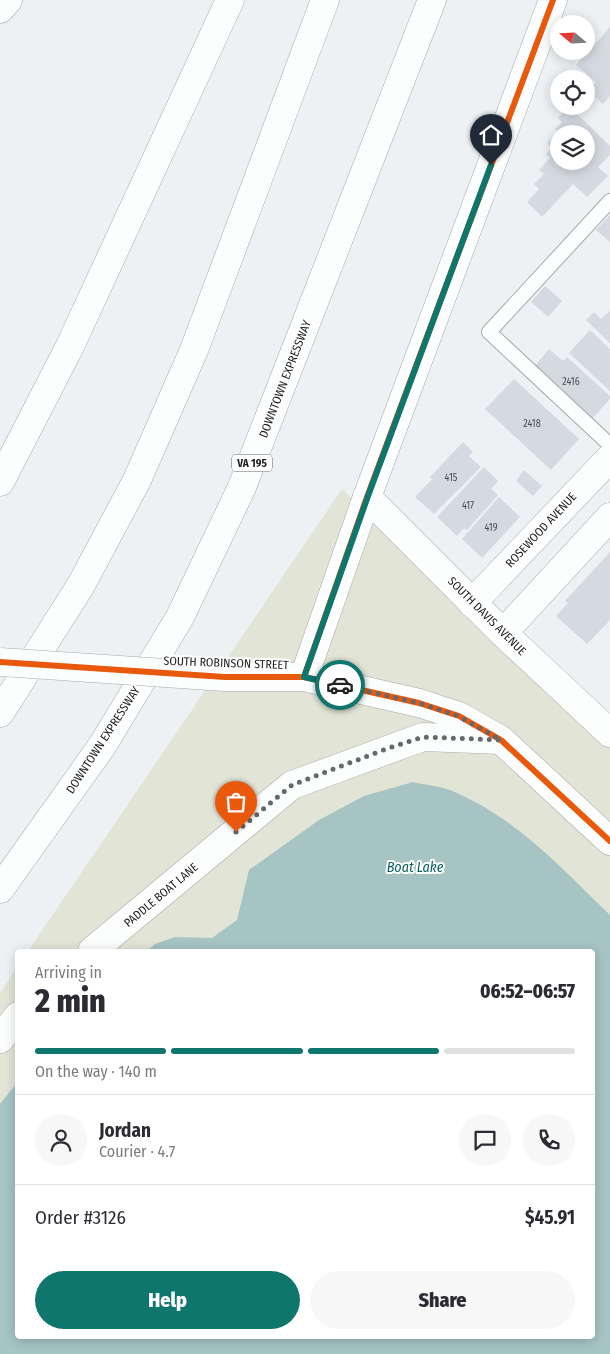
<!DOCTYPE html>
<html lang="en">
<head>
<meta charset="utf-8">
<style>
  :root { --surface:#fff; --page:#f7f7f7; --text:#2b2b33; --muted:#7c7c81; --line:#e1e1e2; --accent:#0f766e }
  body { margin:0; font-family:"Fira Sans Condensed",sans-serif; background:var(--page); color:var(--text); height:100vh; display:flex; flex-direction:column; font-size:19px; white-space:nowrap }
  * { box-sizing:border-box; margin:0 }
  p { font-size:16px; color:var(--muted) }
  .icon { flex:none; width:28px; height:28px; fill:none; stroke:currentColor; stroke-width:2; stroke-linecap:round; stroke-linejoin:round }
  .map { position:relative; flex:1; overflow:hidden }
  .panel { position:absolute; left:15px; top:949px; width:580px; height:390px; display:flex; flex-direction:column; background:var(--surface); border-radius:5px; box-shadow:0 2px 12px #0003 }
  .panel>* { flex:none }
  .needle { width:32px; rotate:289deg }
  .tools { position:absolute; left:550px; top:15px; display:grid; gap:10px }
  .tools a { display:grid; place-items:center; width:45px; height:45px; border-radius:50%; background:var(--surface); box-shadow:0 2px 12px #0003; font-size:25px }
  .pin { position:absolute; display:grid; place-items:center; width:42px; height:42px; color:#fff; margin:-51px -21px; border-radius:50% 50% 50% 0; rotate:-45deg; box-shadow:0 0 5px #0007 }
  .pin .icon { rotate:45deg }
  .courier { position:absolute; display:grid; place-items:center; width:50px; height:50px; margin:-25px; border:4px solid #0f766e; border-radius:50%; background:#fff; color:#222; box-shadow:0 1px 6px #0007 }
  .headline em { font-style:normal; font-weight:800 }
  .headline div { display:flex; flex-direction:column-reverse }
  .headline { display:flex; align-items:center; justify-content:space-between; height:85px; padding:0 20px }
  h1 { font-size:32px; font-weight:800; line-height:38px }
  .bar { display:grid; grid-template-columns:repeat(4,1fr); gap:8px 5px; align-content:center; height:60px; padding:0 20px }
  .bar i { height:6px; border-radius:4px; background:var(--line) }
  .bar .selected { background:var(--accent) }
  .bar p { grid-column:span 4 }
  .line { display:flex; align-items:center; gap:12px; padding:0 20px; border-top:1px solid var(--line) }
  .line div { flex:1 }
  .round { display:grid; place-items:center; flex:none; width:52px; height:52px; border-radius:26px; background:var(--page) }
  .action { display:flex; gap:10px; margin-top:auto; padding:10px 20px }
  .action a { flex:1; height:58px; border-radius:30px; background:var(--accent); color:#fff; font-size:20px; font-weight:800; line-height:58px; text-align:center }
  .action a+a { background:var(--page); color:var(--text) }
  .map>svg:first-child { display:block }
</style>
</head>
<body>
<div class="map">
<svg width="610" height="1354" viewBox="0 0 610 1354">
  <rect width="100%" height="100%" fill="#eef1f4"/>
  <polygon fill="#e2e5d6" points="342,489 610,741 610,1354 0,1354 0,993 17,967 18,1336 592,1336 592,951 28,951"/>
  <path fill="#a6c4c4" d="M413 782C425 785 439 786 450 790 517 818 559 866 610 915V1354H0V1104L17 1083 18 1336H592V951H147L155 944 175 937 212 938 237 920 249 870 319 820 364 796Z"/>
  <g fill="#d5dae1" fill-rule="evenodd">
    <polygon points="610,27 610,96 603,104 588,91 596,82 576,65"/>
    <path d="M569 106 610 146V155L598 167 608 176 587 197 573 184 542 217 527 202 539 189 534 184 544 174 539 170 550 158 546 154 552 148 547 143 558 132 555 129 562 122 558 118ZM559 134H586V161H559Z"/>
    <polygon points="610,215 610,242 596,230"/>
    <polygon points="545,286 562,301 548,317 531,302"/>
    <polygon points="610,311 610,343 586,320 594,312 601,319"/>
    <polygon points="590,330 610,349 610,391 569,353"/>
    <polygon points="549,349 563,361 567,357 610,396 610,399 591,420 533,368"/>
    <polygon points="514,379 579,439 551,470 485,409"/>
    <polygon points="463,442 473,452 469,456 481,467 434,514 415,497 432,479 430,477"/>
    <polygon points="484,467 498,481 491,489 498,495 467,530 464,528 457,536 437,517"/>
    <polygon points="524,470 542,486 533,496 516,481"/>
    <polygon points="499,497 520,517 482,558 462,539"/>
    <polygon points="610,552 610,620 587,644 556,616 568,603 565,601"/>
  </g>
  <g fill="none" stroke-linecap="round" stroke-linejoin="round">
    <defs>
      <polyline id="lane" points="610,201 489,332 610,445"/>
      <g id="street">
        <polyline points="0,9 8,0"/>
        <polyline points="367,497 503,633 610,733"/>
        <polyline points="472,603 610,458"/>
        <polyline points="503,633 610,517"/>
        <polyline points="92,951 292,785 423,737 501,740"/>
        <polyline points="0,1039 18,1016"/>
      </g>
      <g id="secondary">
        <polyline points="225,677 304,677 419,703 459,716 501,740 610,841"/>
        <polyline points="304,677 367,497 553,0"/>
      </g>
      <g id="highway">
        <polyline points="0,482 70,346 230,0"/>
        <polyline points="0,713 81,585 137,480 194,350 325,0"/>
        <polyline points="0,889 102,746 180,617 242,487 432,0"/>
      </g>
    </defs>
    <use href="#lane" stroke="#a7aaac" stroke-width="16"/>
    <use href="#street" stroke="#a7aaac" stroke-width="29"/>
    <use href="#secondary" stroke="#a7aaac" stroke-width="29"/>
    <use href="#highway" stroke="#a7aaac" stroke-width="29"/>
    <use href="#lane" stroke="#fcfdfd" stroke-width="14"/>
    <use href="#street" stroke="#fcfdfd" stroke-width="28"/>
    <use href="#secondary" stroke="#fcfdfd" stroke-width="28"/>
    <use href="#highway" stroke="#fcfdfd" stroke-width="28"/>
    <defs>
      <polyline id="secondary-bridge" points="0,662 225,677"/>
    </defs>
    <use href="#secondary-bridge" stroke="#a7aaac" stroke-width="29" stroke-linecap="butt"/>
    <use href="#secondary-bridge" stroke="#fcfdfd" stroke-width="28"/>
    <defs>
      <g id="cycleway">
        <polyline points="0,662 225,677 304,677 419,703 459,716 501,740 610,841"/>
        <polyline points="304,677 367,497 553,0"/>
      </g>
    </defs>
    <use href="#cycleway" stroke="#fff" stroke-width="9"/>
    <use href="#cycleway" stroke="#e8590c" stroke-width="6"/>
  </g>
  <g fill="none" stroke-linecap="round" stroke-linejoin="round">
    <polyline stroke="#66686b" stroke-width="5" stroke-dasharray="0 9" points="236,832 292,785 386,749 423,737 501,740 458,716 419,703 340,685"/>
    <polyline stroke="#0f766e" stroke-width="6" points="340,685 304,677 368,496 491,165"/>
  </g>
  <g text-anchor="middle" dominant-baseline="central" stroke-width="4" stroke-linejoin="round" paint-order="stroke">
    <g font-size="10" fill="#4a4d51">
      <text x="571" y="382">2416</text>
      <text x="532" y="424">2418</text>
      <text x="451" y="478">415</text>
      <text x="468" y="506">417</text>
      <text x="491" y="528">419</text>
    </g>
    <rect fill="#fff" stroke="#606264" stroke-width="1" x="232" y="454.5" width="40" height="17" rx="4"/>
    <g font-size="11" font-weight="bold" fill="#1c1e21">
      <text x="252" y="463">VA 195</text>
    </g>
    <g font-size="12" fill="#1c1e21" stroke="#fff">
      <text transform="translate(285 379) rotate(-69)">DOWNTOWN EXPRESSWAY</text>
      <text transform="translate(541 530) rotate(-47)">ROSEWOOD AVENUE</text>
      <text transform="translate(487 616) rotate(45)">SOUTH DAVIS AVENUE</text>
      <text transform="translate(226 663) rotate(2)">SOUTH ROBINSON STREET</text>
      <text transform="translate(103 740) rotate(-57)">DOWNTOWN EXPRESSWAY</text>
      <text transform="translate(161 895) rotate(-40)">PADDLE BOAT LANE</text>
    </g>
    <g font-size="14" font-style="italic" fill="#055f61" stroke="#fff">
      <text x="415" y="867">Boat Lake</text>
    </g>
  </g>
</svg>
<div class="tools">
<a><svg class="needle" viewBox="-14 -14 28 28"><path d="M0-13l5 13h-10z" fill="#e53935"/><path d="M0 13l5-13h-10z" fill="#7c7c81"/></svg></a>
<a><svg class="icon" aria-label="locate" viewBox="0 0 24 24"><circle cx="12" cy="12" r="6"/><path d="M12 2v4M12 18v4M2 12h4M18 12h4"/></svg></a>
<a><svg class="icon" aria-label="layers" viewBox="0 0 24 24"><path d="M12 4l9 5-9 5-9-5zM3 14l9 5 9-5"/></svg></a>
</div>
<div class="pin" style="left:236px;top:832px;background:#ea580c"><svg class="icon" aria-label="bag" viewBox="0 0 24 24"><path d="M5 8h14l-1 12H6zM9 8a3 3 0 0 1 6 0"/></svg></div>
<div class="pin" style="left:491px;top:165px;background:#1f2937"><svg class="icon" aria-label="home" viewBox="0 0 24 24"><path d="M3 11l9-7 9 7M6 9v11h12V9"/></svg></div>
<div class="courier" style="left:340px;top:685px"><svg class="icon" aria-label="car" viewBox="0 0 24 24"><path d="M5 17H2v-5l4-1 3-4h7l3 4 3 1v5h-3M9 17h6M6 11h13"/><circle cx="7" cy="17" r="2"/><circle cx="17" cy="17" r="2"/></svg></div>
<section class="panel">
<div class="headline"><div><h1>2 min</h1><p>Arriving in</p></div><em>06:52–06:57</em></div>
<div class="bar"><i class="selected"></i><i class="selected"></i><i class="selected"></i><i></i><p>On the way · 140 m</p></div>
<div class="line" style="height:90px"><a class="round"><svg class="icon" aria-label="person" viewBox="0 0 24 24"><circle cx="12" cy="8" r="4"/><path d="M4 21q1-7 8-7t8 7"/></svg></a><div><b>Jordan</b><p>Courier · 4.7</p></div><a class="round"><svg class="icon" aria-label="chat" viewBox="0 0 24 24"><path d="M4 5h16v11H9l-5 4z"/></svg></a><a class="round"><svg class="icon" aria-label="phone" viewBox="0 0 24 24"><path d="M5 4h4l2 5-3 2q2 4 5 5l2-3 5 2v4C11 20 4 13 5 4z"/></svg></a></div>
<div class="line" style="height:65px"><div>Order #3126</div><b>$45.91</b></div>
<div class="action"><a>Help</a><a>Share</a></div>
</section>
</div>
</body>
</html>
